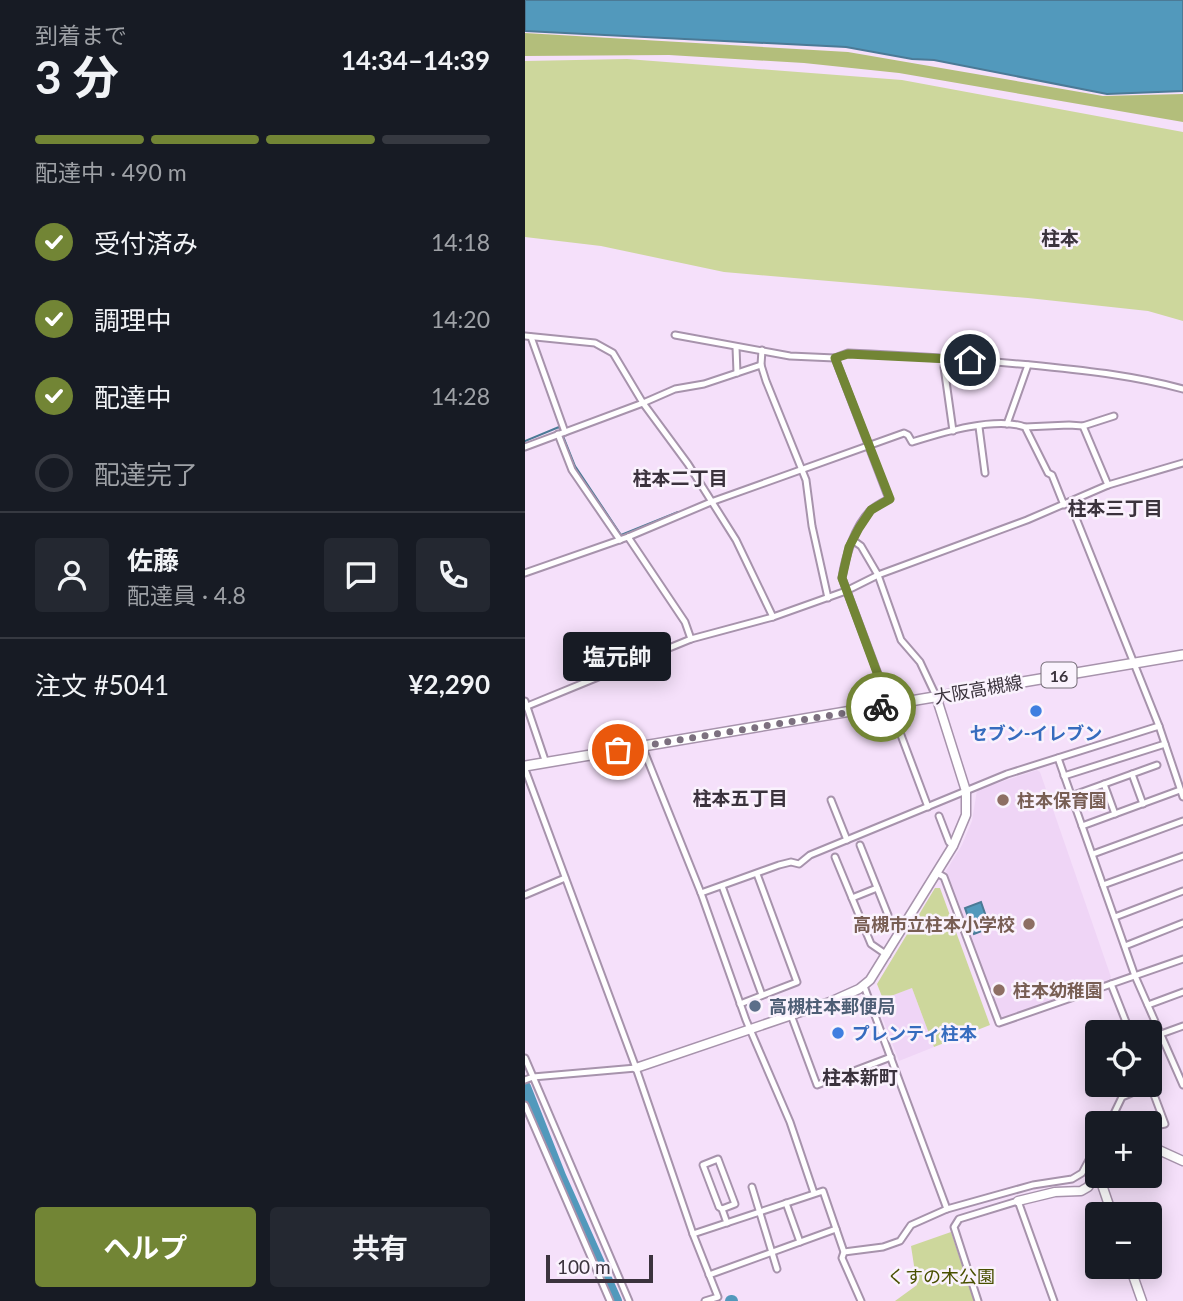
<!DOCTYPE html>
<html lang="ja">
<head>
<meta charset="utf-8">
<style>
  :root { --surface:#171b24; --page:#242831; --text:#f1f3f6; --muted:#9ea1a6; --line:#363941; --accent:#728535 }
  body { margin:0; font-family:Lato,"Noto Sans JP",sans-serif; background:var(--page); color:var(--text); height:100vh; display:flex; flex-direction:column; font-size:26px; white-space:nowrap }
  * { box-sizing:border-box; margin:0 }
  p { font-size:23px; color:var(--muted) }
  .icon { flex:none; width:38px; height:38px; fill:none; stroke:currentColor; stroke-width:2; stroke-linecap:round; stroke-linejoin:round }
  .map { position:relative; flex:1; overflow:hidden }
  .drawer { display:flex; flex-direction:column; background:var(--surface); width:525px }
  .drawer>* { flex:none }
  .fabs { position:absolute; left:560px; top:1020px; display:grid; gap:14px }
  .fabs a { display:grid; place-items:center; width:77px; height:77px; border-radius:7px; background:var(--surface); box-shadow:0 4px 18px #0003; font-size:35px }
  .scale { position:absolute; left:21px; bottom:18px; width:107px; box-sizing:border-box; padding-left:7px; border:4px solid #3b333d; border-top:0; font-size:19px; line-height:24px; white-space:nowrap; color:#3b333d; -webkit-text-stroke:5px #faf2fd; paint-order:stroke }
  .pin { position:absolute; display:grid; place-items:center; width:60px; height:60px; color:#fff; margin:-30px; border:4px solid #fff; border-radius:50%; box-shadow:0 2px 7px #0007 }
  .courier { position:absolute; display:grid; place-items:center; width:70px; height:70px; margin:-35px; border:5px solid #728535; border-radius:50%; background:#fff; color:#222; box-shadow:0 2px 9px #0007 }
  .bubble { position:absolute; height:49px; border-radius:7px; background:var(--surface); box-shadow:0 4px 18px #0003; font-size:23px; font-weight:700; line-height:49px; text-align:center }
  .head em { font-style:normal; font-weight:700 }
  .head div { display:flex; flex-direction:column-reverse }
  .head { display:flex; align-items:center; justify-content:space-between; height:119px; padding:0 35px }
  h1 { font-size:46px; font-weight:700; line-height:52px }
  .bar { display:grid; grid-template-columns:repeat(4,1fr); gap:10px 7px; align-content:center; height:84px; padding:0 35px }
  .bar i { height:9px; border-radius:5px; background:var(--line) }
  .bar .active { background:var(--accent) }
  .bar p { grid-column:span 4 }
  .line { display:flex; align-items:center; gap:18px; padding:0 35px; border-top:2px solid var(--line) }
  .line div { flex:1 }
  .round { display:grid; place-items:center; flex:none; width:74px; height:74px; border-radius:7px; background:var(--page) }
  ol { padding:0 35px; list-style:none }
  li { display:flex; align-items:center; gap:21px; height:77px }
  li p { margin-inline-start:auto }
  li .icon { padding:7px; border-radius:50%; background:var(--accent); color:#fff; stroke-width:4 }
  li:last-child { color:var(--muted) }
  li i { width:38px; height:38px; border:4px solid var(--line); border-radius:50% }
  .cta { display:flex; gap:14px; margin-top:auto; padding:14px 35px }
  .cta a { flex:1; height:80px; border-radius:7px; background:var(--accent); color:#fff; font-size:28px; font-weight:700; line-height:80px; text-align:center }
  .cta a+a { background:var(--page); color:var(--text) }
  main { display:flex; flex:1; min-height:0 }
  .map>svg:first-child { display:block }
</style>
</head>
<body>
<main>
<section class="drawer">
<div class="head"><div><h1>3 分</h1><p>到着まで</p></div><em>14:34–14:39</em></div>
<div class="bar"><i class="active"></i><i class="active"></i><i class="active"></i><i></i><p>配達中 · 490 m</p></div>
<ol>
<li><svg class="icon" aria-label="check" viewBox="0 0 24 24"><path d="M5 12l5 5 9-10"/></svg>受付済み<p>14:18</p></li>
<li><svg class="icon" aria-label="check" viewBox="0 0 24 24"><path d="M5 12l5 5 9-10"/></svg>調理中<p>14:20</p></li>
<li><svg class="icon" aria-label="check" viewBox="0 0 24 24"><path d="M5 12l5 5 9-10"/></svg>配達中<p>14:28</p></li>
<li><i></i>配達完了</li>
</ol>
<div class="line" style="height:126px"><a class="round"><svg class="icon" aria-label="person" viewBox="0 0 24 24"><circle cx="12" cy="8" r="4"/><path d="M4 21q1-7 8-7t8 7"/></svg></a><div><b>佐藤</b><p>配達員 · 4.8</p></div><a class="round"><svg class="icon" aria-label="chat" viewBox="0 0 24 24"><path d="M4 5h16v11H9l-5 4z"/></svg></a><a class="round"><svg class="icon" aria-label="phone" viewBox="0 0 24 24"><path d="M5 4h4l2 5-3 2q2 4 5 5l2-3 5 2v4C11 20 4 13 5 4z"/></svg></a></div>
<div class="line" style="height:91px"><div>注文 #5041</div><b>¥2,290</b></div>
<div class="cta"><a>ヘルプ</a><a>共有</a></div>
</section>
<div class="map">
<svg width="658" height="1301" viewBox="0 0 658 1301">
  <rect width="100%" height="100%" fill="#f5e0fa"/>
  <g fill="#efd5f6">
    <polygon points="512,770 515,772 586,977 584,981 478,1019 474,1017 421,871 437,845 447,821 452,790"/>
    <polygon points="387,988 409,1047 374,1061 351,1001"/>
  </g>
  <g fill="#cdd79c">
    <polygon points="102,59 377,80 658,132 658,321 623,311 503,298 199,272 76,246 0,237 0,61"/>
    <polygon points="410,888 415,888 465,1025 409,1047 387,988 358,999 352,984"/>
    <polygon points="426,1232 449,1301 370,1301 392,1285 386,1246"/>
  </g>
  <polygon fill="#b3be7b" points="0,33 323,52 578,96 658,94 658,122 374,73 279,63 144,55 0,56"/>
  <g fill="#5299bc" stroke="#4b7a96" stroke-width="2">
    <polygon points="0,0 658,0 658,91 582,94 409,60 387,59 321,47 0,31"/>
    <polygon points="456,902 465,928 449,934 440,908"/>
  </g>
  <g fill="none" stroke-linecap="round" stroke-linejoin="round">
    <g stroke="#4b7a96" stroke-width="2">
      <polyline points="38,436 50,466 96,535 153,512"/>
      <polyline points="0,441 34,427 36,431"/>
    </g>
    <g stroke="#5299bc" stroke-width="12">
      <polyline points="0,1087 35,1176 91,1301"/>
      <polyline points="206,1301 207,1301"/>
    </g>
    <defs>
      <g id="street">
        <path d="M150 335 265 356 310 358 323 353C388 356 452 360 516 366 564 371 611 376 658 389"/>
        <polyline points="0,336 70,343 88,353 118,403 163,464 211,540 248,617 321,591 353,575 502,520 583,485 658,463"/>
        <polyline points="6,337 40,432"/>
        <polyline points="211,347 212,373"/>
        <polyline points="237,350 236,365 241,381 281,480 287,526 303,598"/>
        <path d="M310 358 364 499C358 502 350 506 345 511 330 526 320 557 317 578L403 807"/>
        <polyline points="419,367 428,431"/>
        <polyline points="482,424 503,365"/>
        <polyline points="558,426 583,485"/>
        <polyline points="454,427 460,473"/>
        <polyline points="500,427 544,425 558,426 589,416"/>
        <polyline points="33,434 47,470 95,540"/>
        <polyline points="0,447 118,403 150,389 179,384 236,365"/>
        <polyline points="545,503 634,726 658,797"/>
        <polyline points="103,537 160,622 166,639"/>
        <polyline points="329,541 336,546 353,575 376,640 395,662 411,696"/>
        <path d="M0 573 103 537 186 502 379 433 383 435 387 442C416 433 470 416 500 427L523 473 527 475 539 505"/>
        <polyline points="0,701 21,763"/>
        <polyline points="0,707 166,639 248,617"/>
        <polyline points="117,746 176,893 221,1020 265,1122 289,1193"/>
        <polyline points="533,758 610,976 658,1085"/>
        <polyline points="0,769 111,1068 168,1234 193,1297 180,1301"/>
        <polyline points="607,774 618,804"/>
        <polyline points="539,776 640,744"/>
        <polyline points="579,784 590,814"/>
        <polyline points="546,796 632,765"/>
        <polyline points="306,800 322,840"/>
        <polyline points="414,816 424,842 428,846"/>
        <polyline points="557,826 655,790"/>
        <polyline points="335,845 363,915"/>
        <polyline points="568,854 658,821"/>
        <polyline points="310,857 346,944 362,955"/>
        <polyline points="412,873 419,877 474,1023 658,959"/>
        <polyline points="578,885 658,856"/>
        <polyline points="197,886 237,995"/>
        <polyline points="176,893 254,865 266,862 274,864 285,855 482,774 634,726"/>
        <polyline points="0,895 40,878"/>
        <polyline points="327,898 352,888"/>
        <polyline points="590,917 658,891"/>
        <polyline points="600,946 658,923"/>
        <polyline points="586,984 605,1032"/>
        <polyline points="339,986 422,1209"/>
        <polyline points="215,1004 272,982 232,874"/>
        <polyline points="623,1005 658,992"/>
        <polyline points="266,1015 292,1085 366,1057"/>
        <polyline points="636,1034 658,1026"/>
        <polyline points="0,1058 104,1301"/>
        <polyline points="0,1080 8,1077 111,1068"/>
        <polyline points="625,1084 640,1124 625,1127"/>
        <polyline points="0,1105 85,1301"/>
        <polyline points="584,1124 597,1097 625,1085"/>
        <polyline points="227,1187 252,1269"/>
        <polyline points="261,1203 275,1242"/>
        <polyline points="197,1209 194,1207 178,1165 193,1159 210,1204 197,1209 202,1223"/>
        <polyline points="168,1234 298,1191 319,1252 317,1258 336,1301"/>
        <polyline points="319,1252 358,1247 375,1241 386,1225 422,1209 508,1185 547,1179 557,1173 572,1145"/>
        <polyline points="184,1275 311,1229"/>
        <polyline points="453,1301 429,1227 434,1219 493,1201 529,1301"/>
      </g>
      <g id="secondary">
        <polyline points="111,1068 305,1002 334,989 345,980 428,846 441,815 441,791 411,696"/>
        <polyline points="625,1146 658,1161"/>
        <polyline points="574,1176 587,1214"/>
        <polyline points="493,1201 530,1192 556,1191 563,1187 572,1173"/>
        <polyline points="605,1267 617,1301"/>
      </g>
      <polyline id="primary" points="0,766 658,655"/>
    </defs>
    <use href="#street" stroke="#a793ac" stroke-width="9"/>
    <use href="#secondary" stroke="#a793ac" stroke-width="11"/>
    <use href="#primary" stroke="#a793ac" stroke-width="12"/>
    <use href="#street" stroke="#fff" stroke-width="5"/>
    <use href="#secondary" stroke="#fff" stroke-width="8"/>
    <use href="#primary" stroke="#fff" stroke-width="9"/>
  </g>
  <g fill="none" stroke-linecap="round" stroke-linejoin="round">
    <polyline stroke="#7c707f" stroke-width="7" stroke-dasharray="0 12.6" points="93,750 356,707"/>
    <polyline stroke="#728535" stroke-width="9" points="356,707 364,705 317,578 324,547 334,528 346,510 365,499 310,358 323,354 445,360"/>
  </g>
  <g fill="#3f7fe0" stroke="#faf2fd" stroke-width="2.5">
    <circle cx="511" cy="711" r="7"/>
    <circle cx="313" cy="1033" r="7"/>
  </g>
  <g fill="#8d6e63" stroke="#faf2fd" stroke-width="2.5">
    <circle cx="478" cy="800" r="7"/>
    <circle cx="504" cy="924" r="7"/>
    <circle cx="474" cy="990" r="7"/>
  </g>
  <circle fill="#5c6f8a" stroke="#faf2fd" stroke-width="2.5" cx="230" cy="1006" r="7"/>
  <g text-anchor="middle" dominant-baseline="central" stroke-width="5" stroke-linejoin="round" paint-order="stroke">
    <rect fill="#faf2fd" stroke="#746c77" stroke-width="2" x="516.5" y="662.5" width="35" height="25" rx="5"/>
    <g font-size="16" font-weight="bold" fill="#3b333d">
      <text x="534" y="675">16</text>
    </g>
    <g font-size="18" fill="#3b333d" stroke="#faf2fd">
      <text transform="translate(453 689) rotate(-10)">大阪高槻線</text>
    </g>
    <g font-size="18" font-weight="bold" fill="#366cbe" stroke="#faf2fd">
      <text x="511" y="733">セブン-イレブン</text>
      <text x="327" y="1033" text-anchor="start">プレンティ柱本</text>
    </g>
    <g font-size="18" font-weight="bold" fill="#785e54" stroke="#faf2fd" text-anchor="start">
      <text x="492" y="800">柱本保育園</text>
      <text x="490" y="924" text-anchor="end">高槻市立柱本小学校</text>
      <text x="488" y="990">柱本幼稚園</text>
    </g>
    <g font-size="18" font-weight="bold" fill="#4e5e75" stroke="#faf2fd" text-anchor="start">
      <text x="244" y="1006">高槻柱本郵便局</text>
    </g>
    <g font-size="18" fill="#495000" stroke="#faf2fd">
      <text x="416" y="1276">くすの木公園</text>
    </g>
    <g font-size="19" font-weight="bold" fill="#3b333d" stroke="#faf2fd">
      <text x="535" y="237">柱本</text>
      <text x="155" y="477">柱本二丁目</text>
      <text x="590" y="507">柱本三丁目</text>
      <text x="215" y="797">柱本五丁目</text>
      <text x="335" y="1076">柱本新町</text>
    </g>
  </g>
</svg>
<div class="fabs">
<a><svg class="icon" aria-label="locate" viewBox="0 0 24 24"><circle cx="12" cy="12" r="6"/><path d="M12 2v4M12 18v4M2 12h4M18 12h4"/></svg></a>
<a>+</a>
<a>−</a>
</div>
<div class="scale">100 m</div>
<div class="pin" style="left:93px;top:750px;background:#ea580c"><svg class="icon" aria-label="bag" viewBox="0 0 24 24"><path d="M5 8h14l-1 12H6zM9 8a3 3 0 0 1 6 0"/></svg></div>
<div class="pin" style="left:445px;top:360px;background:#1f2937"><svg class="icon" aria-label="home" viewBox="0 0 24 24"><path d="M3 11l9-7 9 7M6 9v11h12V9"/></svg></div>
<div class="courier" style="left:356px;top:707px"><svg class="icon" aria-label="bike" viewBox="0 0 24 24"><circle cx="6" cy="16" r="4"/><circle cx="18" cy="16" r="4"/><path d="M6 16l4-8h5l3 8M10 8l3 8H6M13 5h3"/></svg></div>
<div class="bubble" style="left:38px;top:632px;width:108px">塩元帥</div>
</div>
</main>
</body>
</html>
